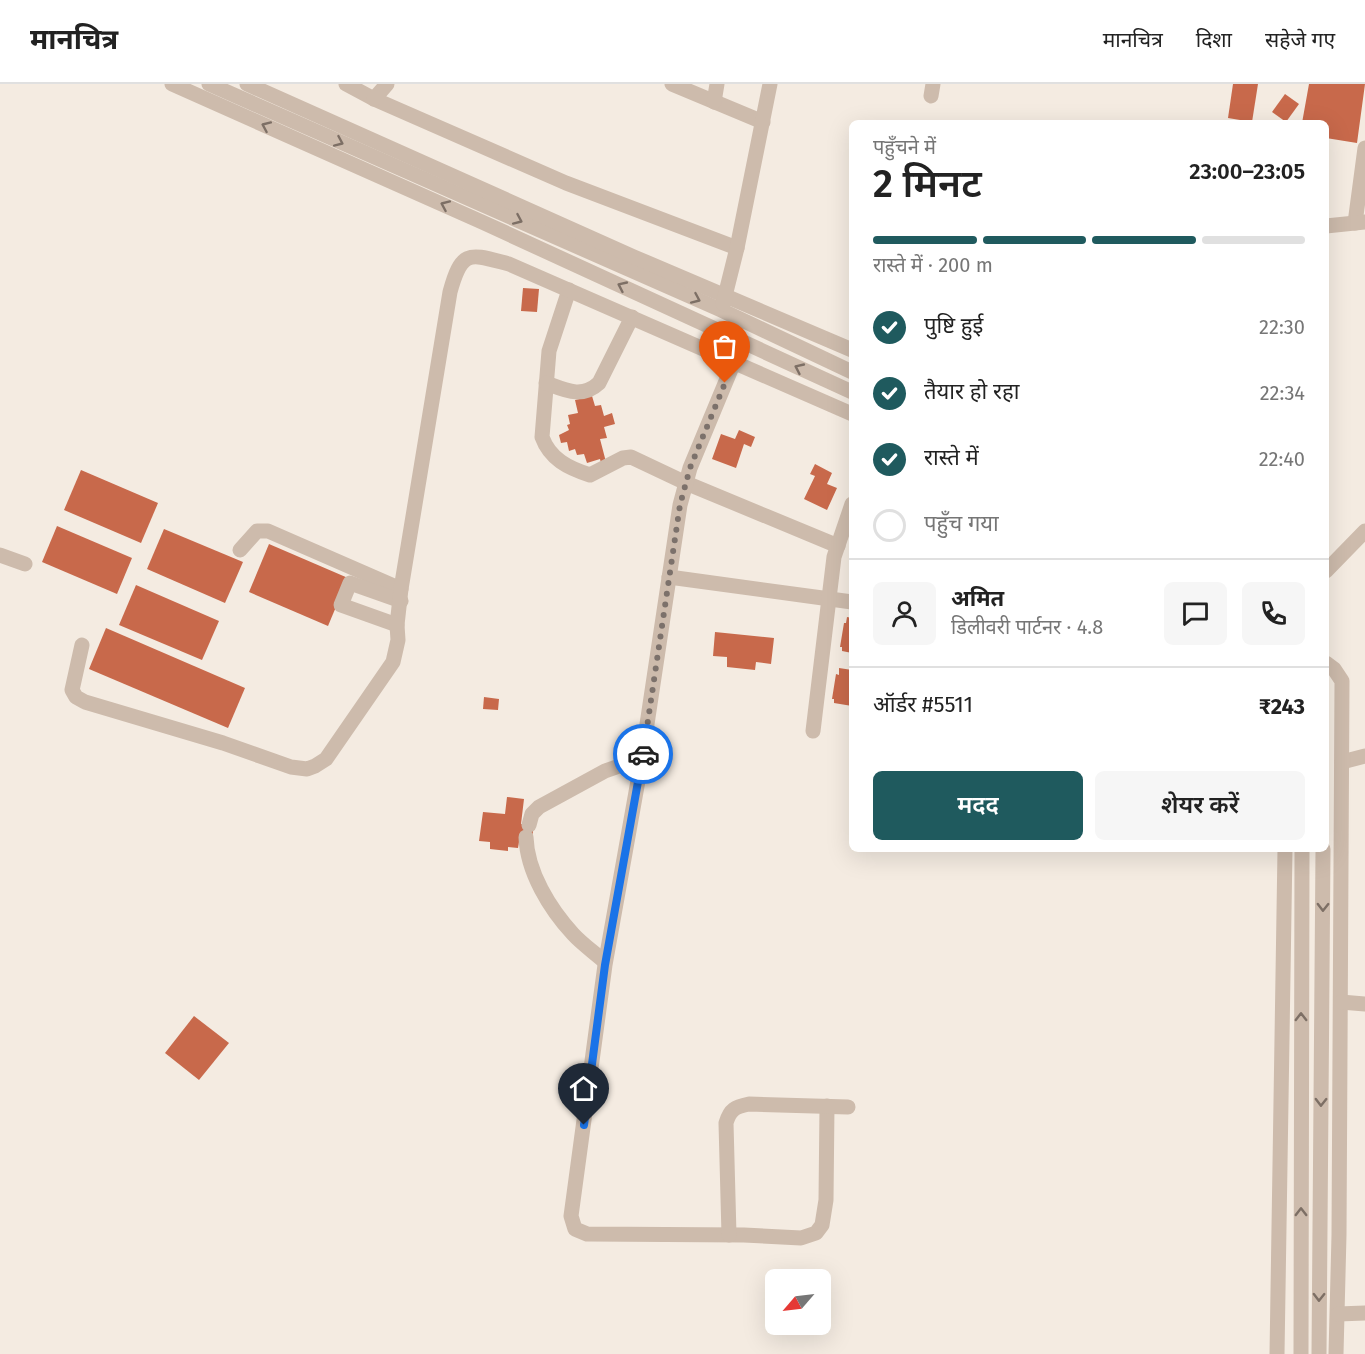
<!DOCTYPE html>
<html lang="hi">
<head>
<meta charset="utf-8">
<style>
  :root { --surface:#fff; --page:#f6f6f6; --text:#222; --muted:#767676; --line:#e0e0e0; --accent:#1f5a5e }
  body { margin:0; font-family:"Fira Sans","Noto Sans Devanagari",sans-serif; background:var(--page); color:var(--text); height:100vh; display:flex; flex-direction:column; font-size:22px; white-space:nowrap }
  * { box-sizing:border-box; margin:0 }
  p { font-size:20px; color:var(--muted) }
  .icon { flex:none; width:33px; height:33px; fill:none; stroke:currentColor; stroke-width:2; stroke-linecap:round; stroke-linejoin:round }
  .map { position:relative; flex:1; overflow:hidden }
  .side { position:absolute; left:849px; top:36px; width:480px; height:732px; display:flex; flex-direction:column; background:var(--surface); border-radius:9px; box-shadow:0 6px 24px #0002 }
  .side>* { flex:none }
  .needle { width:39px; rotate:242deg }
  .tools { position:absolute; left:765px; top:1185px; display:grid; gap:12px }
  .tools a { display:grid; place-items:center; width:66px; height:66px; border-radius:9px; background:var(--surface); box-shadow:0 6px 24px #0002; font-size:30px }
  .pin { position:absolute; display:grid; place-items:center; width:51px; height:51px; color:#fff; margin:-62px -26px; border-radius:50% 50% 50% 0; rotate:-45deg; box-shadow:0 0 6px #0007 }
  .pin .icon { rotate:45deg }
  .courier { position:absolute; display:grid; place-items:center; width:60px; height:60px; margin:-30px; border:4px solid #1a73e8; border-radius:50%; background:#fff; color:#222; box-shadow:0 2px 8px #0007 }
  .overview em { font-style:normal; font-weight:600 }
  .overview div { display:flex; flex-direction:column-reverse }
  .overview { display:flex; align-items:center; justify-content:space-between; height:102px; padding:0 24px }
  h1 { font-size:39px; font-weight:600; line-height:45px }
  .bar { display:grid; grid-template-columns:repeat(4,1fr); gap:9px 6px; align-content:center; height:72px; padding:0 24px }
  .bar i { height:8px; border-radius:4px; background:var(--line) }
  .bar .on { background:var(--accent) }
  .bar p { grid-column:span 4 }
  .line { display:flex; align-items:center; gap:15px; padding:0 24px; border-top:2px solid var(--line) }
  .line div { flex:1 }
  .round { display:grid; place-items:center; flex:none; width:63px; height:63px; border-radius:9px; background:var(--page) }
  ol { padding:0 24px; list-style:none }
  li { display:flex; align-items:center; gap:18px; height:66px }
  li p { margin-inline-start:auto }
  li .icon { padding:6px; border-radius:50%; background:var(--accent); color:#fff; stroke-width:4 }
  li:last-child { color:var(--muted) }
  li i { width:33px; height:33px; border:3px solid var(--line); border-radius:50% }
  .action { display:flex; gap:12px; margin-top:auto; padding:12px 24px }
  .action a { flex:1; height:69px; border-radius:9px; background:var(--accent); color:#fff; font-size:24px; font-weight:600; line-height:69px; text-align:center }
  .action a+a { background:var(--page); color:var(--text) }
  header { display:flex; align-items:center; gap:36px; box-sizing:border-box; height:84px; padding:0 30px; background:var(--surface); border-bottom:2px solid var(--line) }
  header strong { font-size:28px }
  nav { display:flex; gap:33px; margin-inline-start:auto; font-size:21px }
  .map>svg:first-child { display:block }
</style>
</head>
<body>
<header>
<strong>मानचित्र</strong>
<nav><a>मानचित्र</a><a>दिशा</a><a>सहेजे गए</a></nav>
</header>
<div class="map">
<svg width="1365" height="1270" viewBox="0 0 1365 1270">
  <rect width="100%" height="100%" fill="#f4ebe1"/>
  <g fill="#c8694b">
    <polygon points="1233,0 1258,0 1252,38 1228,34"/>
    <polygon points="1309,0 1365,0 1357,59 1326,54 1326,39 1302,39"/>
    <polygon points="1285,10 1299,20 1286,38 1272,28"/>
    <polygon points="523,204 539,205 537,228 521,227"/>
    <polygon points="592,312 595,322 601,321 604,332 612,329 615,340 604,343 607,354 600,355 606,378 601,379 600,375 587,379 584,370 577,371 575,365 569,367 567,358 561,359 559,351 569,346 567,341 570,340 568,331 578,329 575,316"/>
    <polygon points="739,346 755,353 751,363 744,360 736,384 712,375 721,350 735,355"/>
    <polygon points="815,380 832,389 827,400 837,404 827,426 804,415 815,392 810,390"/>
    <polygon points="81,386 158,419 141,459 64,426"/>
    <polygon points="57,442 132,474 117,510 42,478"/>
    <polygon points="164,445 243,478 225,519 147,485"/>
    <polygon points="269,460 348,494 328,542 249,508"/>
    <polygon points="136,501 219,537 202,576 119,541"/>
    <polygon points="847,533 852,534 852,569 842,567 842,563 840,563 844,539 846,539"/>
    <polygon points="106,544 245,604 228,644 89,585"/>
    <polygon points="715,548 774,554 771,580 756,578 755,586 727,583 727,573 713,572"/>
    <polygon points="839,584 852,586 852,622 834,619 834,615 832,615 836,590 839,591"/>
    <polygon points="484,613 499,615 498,626 483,625"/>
    <polygon points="507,713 524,715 521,740 534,741 532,754 520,752 518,764 508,763 508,767 490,765 490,758 479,757 483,728 505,730"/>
    <polygon points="194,932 229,959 199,996 165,969"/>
  </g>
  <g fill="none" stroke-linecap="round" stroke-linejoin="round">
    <g stroke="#cdbbac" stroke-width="15">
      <polyline points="172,0 482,138 852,308"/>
      <polyline points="209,0 721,226 852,288"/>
      <polyline points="247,0 634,173 852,266"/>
      <polyline points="346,0 374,15 566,99 737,164"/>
      <polyline points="672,0 763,38"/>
      <polyline points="931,12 933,0"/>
      <polyline points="374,15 387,0"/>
      <polyline points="714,18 717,0"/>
      <polyline points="1355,139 1365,64"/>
      <polyline points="1326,142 1365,138"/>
      <path d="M569 206 549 267 542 353C550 375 568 384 590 391L623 374 631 373 686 399 838 462"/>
      <polyline points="723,220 737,164 770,0"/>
      <polyline points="734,278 690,384 680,421 641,680 605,881 571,1132 575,1145 587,1150 744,1151 801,1154 816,1149 822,1141 826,1116 827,1022"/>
      <path d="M546 299C565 306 582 315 599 299L632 233"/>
      <polyline points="240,466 257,447 268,447 401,505"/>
      <polyline points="0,471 25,480"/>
      <polyline points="1326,487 1365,447"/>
      <polyline points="669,493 852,518"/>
      <polyline points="397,541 341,521 350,499 401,517"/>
      <path d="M82 561 72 606 76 613 85 618 223 659 291 683 307 685 315 682 326 675 393 578 398 556 397 541 401 505 450 208C462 164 470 170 509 180L852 330"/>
      <polyline points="1326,579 1334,585 1342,597 1339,1151 1336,1270"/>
      <polyline points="813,647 834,473 852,420"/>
      <polyline points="1342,678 1365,672"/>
      <polyline points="529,741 532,730 539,723 605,687 642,674"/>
      <path d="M526 753C527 788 550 825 573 850 582 860 595 869 605 878"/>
      <polyline points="1341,918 1365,920"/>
      <path d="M729 1151 726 1039C730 1025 735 1023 749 1020L848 1023"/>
      <polyline points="1338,1230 1365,1229"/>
      <polyline points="1277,1270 1285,765"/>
      <polyline points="1301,1270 1302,765"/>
      <polyline points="1319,1270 1323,765"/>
    </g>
  </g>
  <defs><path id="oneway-chevron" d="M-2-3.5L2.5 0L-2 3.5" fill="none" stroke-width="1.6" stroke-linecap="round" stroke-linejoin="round" transform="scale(1.5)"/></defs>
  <g stroke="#7d6f65">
    <use href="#oneway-chevron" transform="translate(266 42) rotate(-156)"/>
    <use href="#oneway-chevron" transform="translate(339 58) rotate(24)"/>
    <use href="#oneway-chevron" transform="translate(445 121) rotate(-156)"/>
    <use href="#oneway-chevron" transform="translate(518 136) rotate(24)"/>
    <use href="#oneway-chevron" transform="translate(622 202) rotate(-155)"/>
    <use href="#oneway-chevron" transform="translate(696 215) rotate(24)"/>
    <use href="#oneway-chevron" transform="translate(799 284) rotate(-155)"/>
    <use href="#oneway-chevron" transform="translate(1323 823) rotate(91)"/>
    <use href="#oneway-chevron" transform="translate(1301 933) rotate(-90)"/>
    <use href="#oneway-chevron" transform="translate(1321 1018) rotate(91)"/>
    <use href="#oneway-chevron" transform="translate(1301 1128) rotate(-90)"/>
    <use href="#oneway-chevron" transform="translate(1319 1213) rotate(91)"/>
  </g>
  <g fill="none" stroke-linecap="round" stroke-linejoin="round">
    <polyline stroke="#7c716b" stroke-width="6" stroke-dasharray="0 10.8" points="643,670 680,421 690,384 725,299"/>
    <polyline stroke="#1a73e8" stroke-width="8" points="584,1041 605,881 643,670"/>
  </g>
</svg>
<div class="tools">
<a><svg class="needle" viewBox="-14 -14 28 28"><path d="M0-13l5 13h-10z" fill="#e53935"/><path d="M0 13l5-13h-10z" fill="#767676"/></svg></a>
</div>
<div class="pin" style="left:725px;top:299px;background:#ea580c"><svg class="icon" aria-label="bag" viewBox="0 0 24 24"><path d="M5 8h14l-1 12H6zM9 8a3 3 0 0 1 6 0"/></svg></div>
<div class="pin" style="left:584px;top:1041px;background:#1f2937"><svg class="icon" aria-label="home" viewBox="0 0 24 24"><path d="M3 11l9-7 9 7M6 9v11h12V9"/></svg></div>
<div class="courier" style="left:643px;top:670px"><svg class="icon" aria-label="car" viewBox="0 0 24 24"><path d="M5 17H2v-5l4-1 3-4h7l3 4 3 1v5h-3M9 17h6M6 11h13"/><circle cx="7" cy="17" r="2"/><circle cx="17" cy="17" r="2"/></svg></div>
<section class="side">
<div class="overview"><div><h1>2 मिनट</h1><p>पहुँचने में</p></div><em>23:00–23:05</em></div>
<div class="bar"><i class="on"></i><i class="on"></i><i class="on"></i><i></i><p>रास्ते में · 200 m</p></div>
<ol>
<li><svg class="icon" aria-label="check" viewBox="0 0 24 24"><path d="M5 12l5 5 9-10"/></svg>पुष्टि हुई<p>22:30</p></li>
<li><svg class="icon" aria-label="check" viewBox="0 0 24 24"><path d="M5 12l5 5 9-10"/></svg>तैयार हो रहा<p>22:34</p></li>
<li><svg class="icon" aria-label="check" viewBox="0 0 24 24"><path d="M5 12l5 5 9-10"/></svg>रास्ते में<p>22:40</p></li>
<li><i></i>पहुँच गया</li>
</ol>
<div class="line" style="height:108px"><a class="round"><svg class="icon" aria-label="person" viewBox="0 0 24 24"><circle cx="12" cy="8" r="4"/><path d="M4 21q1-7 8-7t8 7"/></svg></a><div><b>अमित</b><p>डिलीवरी पार्टनर · 4.8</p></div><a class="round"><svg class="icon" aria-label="chat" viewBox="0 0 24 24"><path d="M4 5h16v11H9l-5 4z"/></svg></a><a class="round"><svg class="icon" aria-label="phone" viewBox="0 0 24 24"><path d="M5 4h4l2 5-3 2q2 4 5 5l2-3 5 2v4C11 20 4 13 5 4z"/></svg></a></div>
<div class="line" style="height:78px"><div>ऑर्डर #5511</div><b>₹243</b></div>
<div class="action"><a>मदद</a><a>शेयर करें</a></div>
</section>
</div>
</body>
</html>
